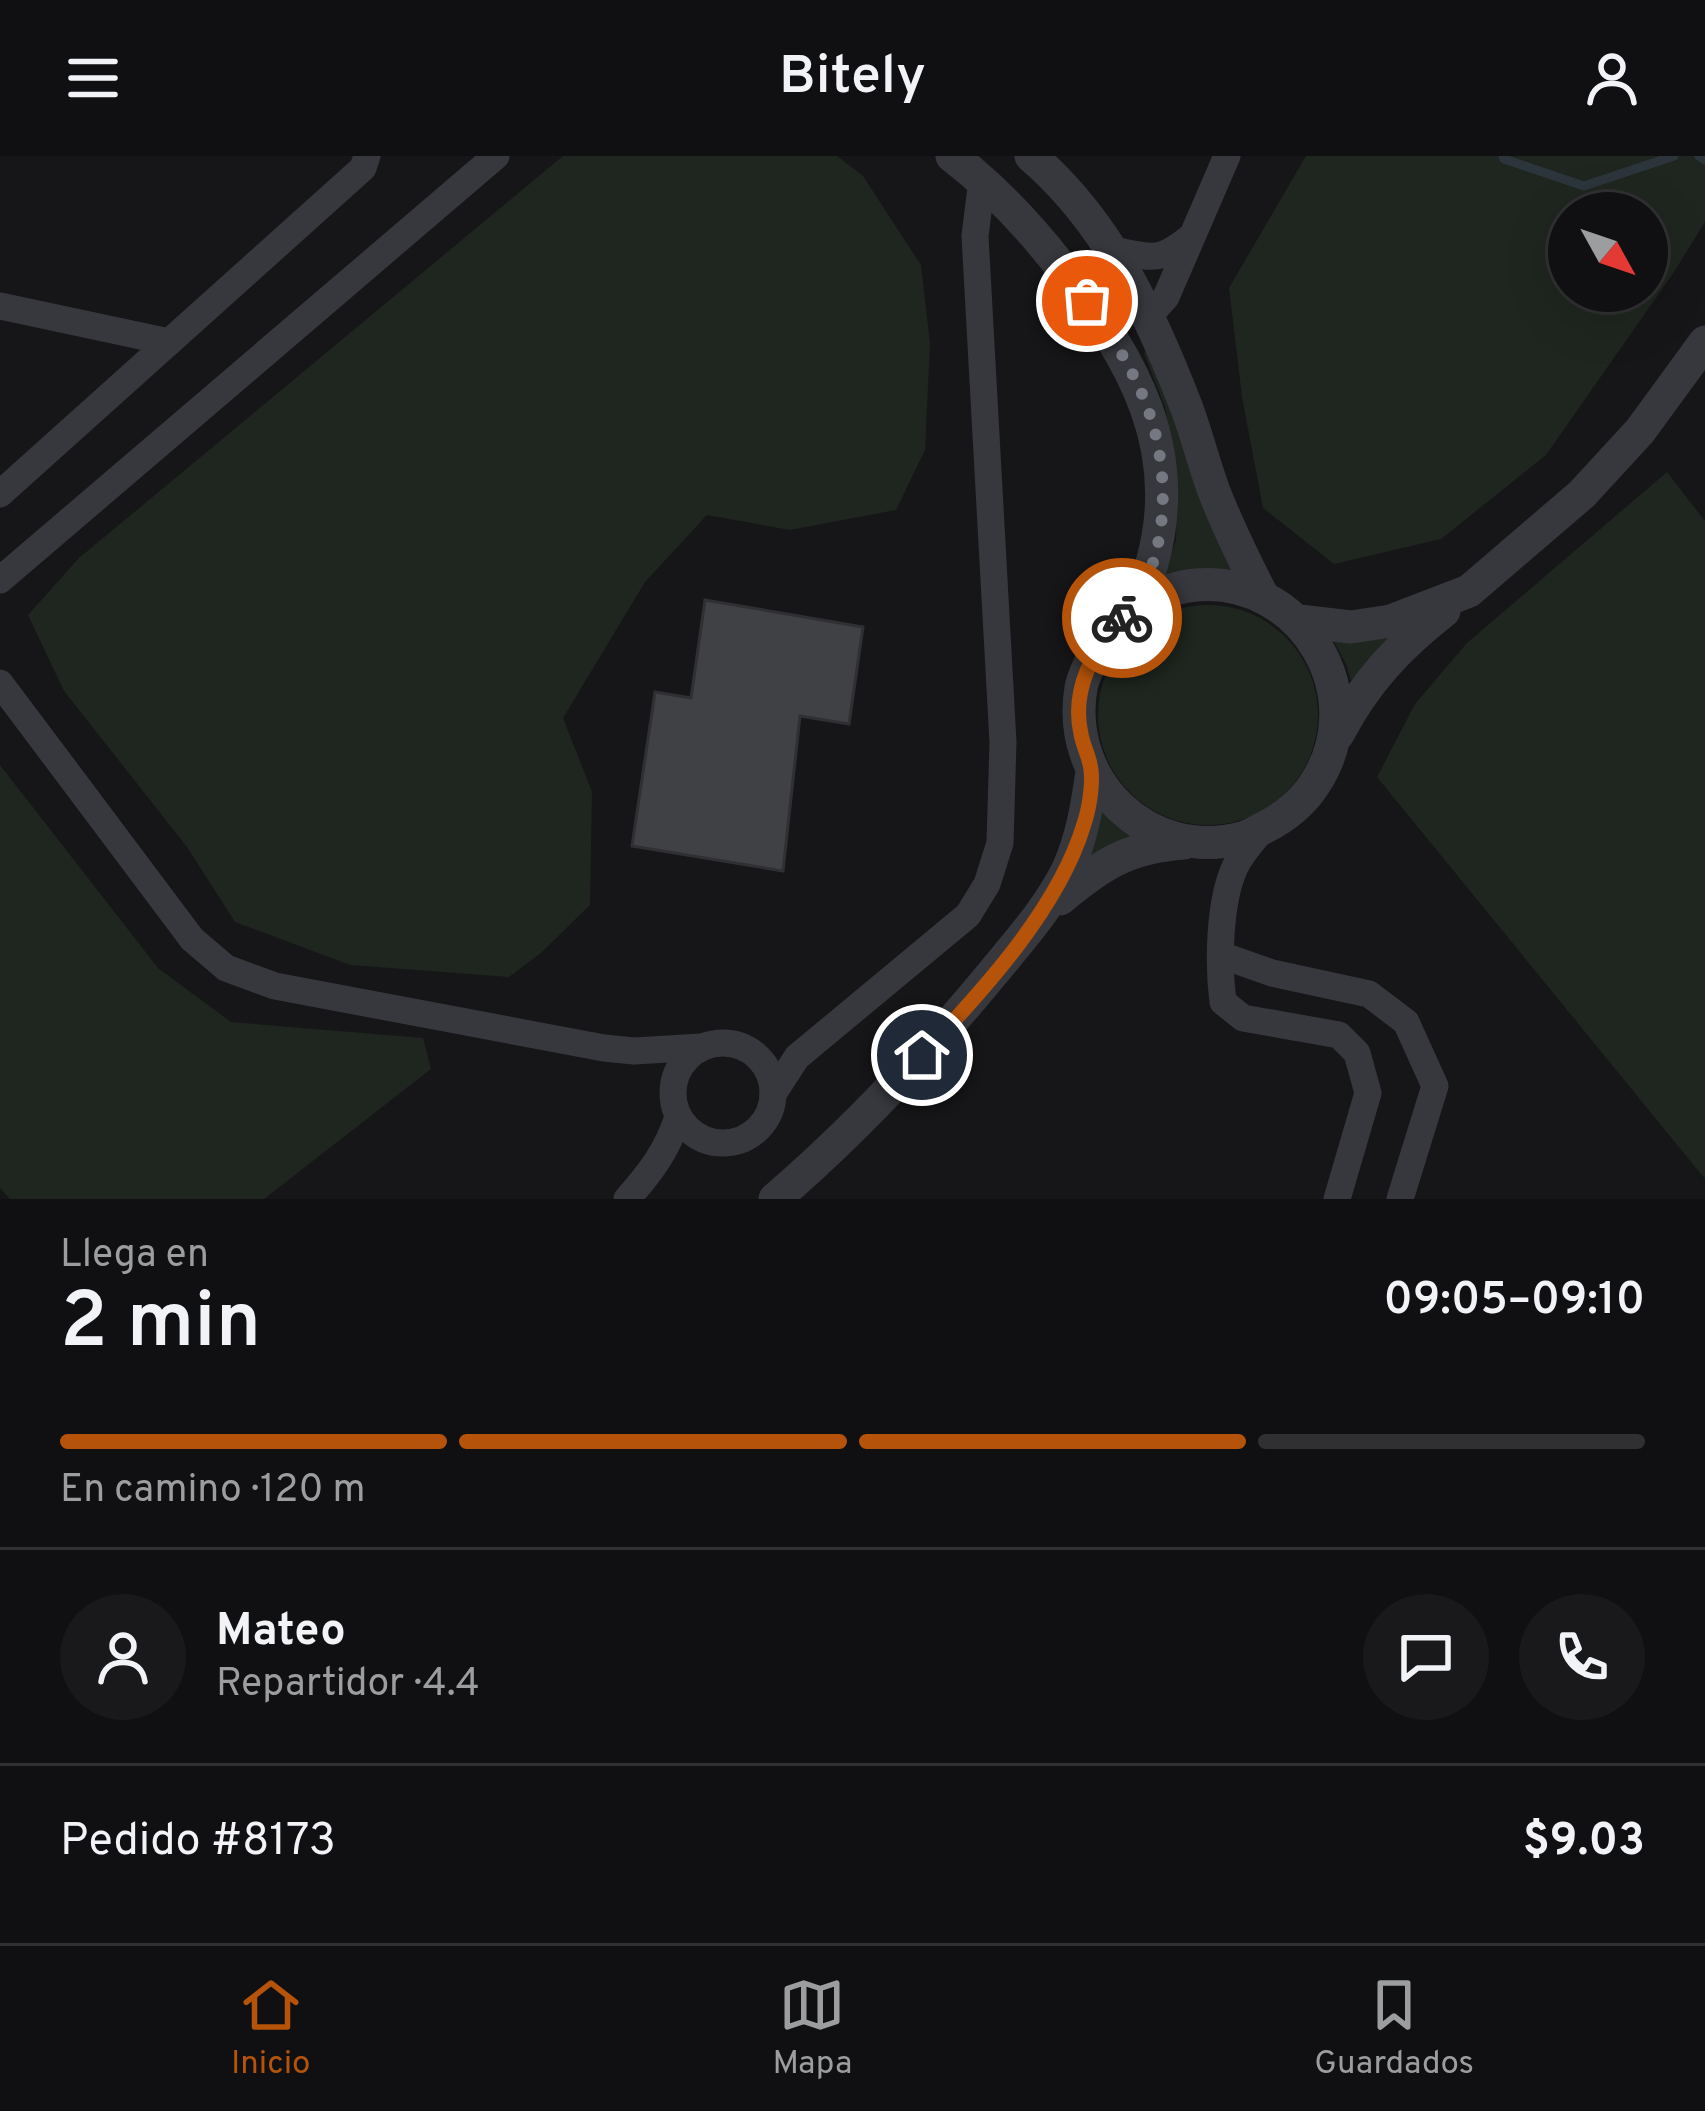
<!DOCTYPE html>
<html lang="es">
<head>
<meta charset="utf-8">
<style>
  :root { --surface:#101012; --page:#19191b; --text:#f1f3f6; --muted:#9c9d9f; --line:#303032; --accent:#b45309 }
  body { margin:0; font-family:Overpass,sans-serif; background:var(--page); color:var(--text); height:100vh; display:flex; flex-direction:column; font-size:45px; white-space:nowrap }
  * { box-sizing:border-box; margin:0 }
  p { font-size:39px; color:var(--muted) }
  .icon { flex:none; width:66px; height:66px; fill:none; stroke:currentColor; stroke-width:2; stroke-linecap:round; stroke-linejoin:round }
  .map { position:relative; height:1043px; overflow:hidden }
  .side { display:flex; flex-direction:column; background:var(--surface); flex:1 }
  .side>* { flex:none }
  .needle { width:78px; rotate:130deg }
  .fabs { position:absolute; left:1548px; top:36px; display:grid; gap:24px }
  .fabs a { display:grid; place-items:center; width:120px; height:120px; border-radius:50%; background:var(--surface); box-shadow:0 12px 48px #0002,0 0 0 3px var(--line); font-size:60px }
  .pin { position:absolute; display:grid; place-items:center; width:102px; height:102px; color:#fff; margin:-51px; border:6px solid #fff; border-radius:50%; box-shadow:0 3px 12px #0007 }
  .courier { position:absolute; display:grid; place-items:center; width:120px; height:120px; margin:-60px; border:9px solid #b45309; border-radius:50%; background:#fff; color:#222; box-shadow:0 3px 15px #0007 }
  .headline em { font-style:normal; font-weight:600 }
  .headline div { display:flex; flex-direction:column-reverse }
  .headline { display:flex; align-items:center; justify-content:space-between; height:204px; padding:0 60px }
  h1 { font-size:78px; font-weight:600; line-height:90px }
  .bar { display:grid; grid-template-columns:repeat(4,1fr); gap:18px 12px; align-content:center; height:144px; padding:0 60px }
  .bar i { height:15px; border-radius:9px; background:var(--line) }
  .bar .on { background:var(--accent) }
  .bar p { grid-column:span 4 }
  .line { display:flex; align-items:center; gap:30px; padding:0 60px; border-top:3px solid var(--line) }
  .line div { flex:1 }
  .round { display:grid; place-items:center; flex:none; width:126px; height:126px; border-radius:63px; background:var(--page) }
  header { display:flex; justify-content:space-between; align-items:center; height:156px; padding:0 60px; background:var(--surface); font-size:54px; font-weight:600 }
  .dock { display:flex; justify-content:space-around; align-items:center; height:168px; border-top:3px solid var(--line); background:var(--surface); font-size:33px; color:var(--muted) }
  .dock a { display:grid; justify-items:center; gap:6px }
  .dock .on { color:var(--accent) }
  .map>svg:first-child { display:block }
</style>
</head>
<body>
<header><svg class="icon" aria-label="menu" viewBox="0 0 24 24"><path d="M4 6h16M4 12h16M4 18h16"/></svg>Bitely<svg class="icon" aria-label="person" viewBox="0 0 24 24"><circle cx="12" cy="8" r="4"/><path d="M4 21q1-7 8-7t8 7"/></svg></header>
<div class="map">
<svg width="1705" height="1043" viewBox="0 0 1705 1043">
  <rect width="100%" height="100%" fill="#161618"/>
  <g fill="#1e261f" fill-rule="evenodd">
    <polygon points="563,0 837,0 863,20 921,109 930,187 925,294 896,354 790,374 707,359 645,426 563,562 592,636 590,749 542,796 509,821 350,809 235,766 187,691 64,535 28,459 79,402"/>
    <path d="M1306 0H1705V66L1674 116 1546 299 1441 383 1334 408 1263 352 1242 241 1229 132ZM1569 57H1647V135H1569Z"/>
    <path d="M1150 194 1239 415C1211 411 1189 414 1162 422L1176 384 1177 316 1165 251 1144 197Z"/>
    <polygon points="1667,316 1705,365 1705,1023 1377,621 1415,548 1467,487"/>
    <circle cx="1208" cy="559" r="110"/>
    <polygon points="1418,464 1352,528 1346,508 1331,480"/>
    <polygon points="0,609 158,812 231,866 423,882 431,913 264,1043 10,1043 0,1032"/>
    <polygon points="1100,654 1116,670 1134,681 1072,721"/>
  </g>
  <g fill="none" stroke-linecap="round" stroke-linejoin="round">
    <g stroke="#2c353c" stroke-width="9">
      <polyline points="1503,0 1504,3 1584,30 1674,0"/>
      <polyline points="1699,0 1705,4"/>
    </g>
  </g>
  <polygon fill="#404145" stroke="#303034" stroke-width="3" points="705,444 863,471 849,568 800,560 783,715 632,690 655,536 691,542"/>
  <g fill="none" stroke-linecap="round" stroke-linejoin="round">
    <g stroke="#37383d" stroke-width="27">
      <path d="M1113 94C1154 102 1158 107 1192 80"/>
      <polyline points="0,150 169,186"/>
      <polyline points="1149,160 1166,141 1227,0"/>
      <polyline points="0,338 363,12 367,0"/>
      <polyline points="0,424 496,0"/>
      <polyline points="0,527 192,783 226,812 275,830 604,892 634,895 701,891"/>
      <path d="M1264 671C1254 684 1242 696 1235 711 1219 746 1218 808 1223 846L1243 862 1339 879 1357 897 1368 937 1337 1043"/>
      <polyline points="1221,799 1272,817 1369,838 1406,866 1435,930 1400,1043"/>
      <circle cx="723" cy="937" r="50"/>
      <polyline points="773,938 797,901 968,759 987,728 1000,687 1003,586 975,80 982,24"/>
      <path d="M627 1043C650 1017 667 995 678 961"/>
    </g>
    <g stroke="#37383d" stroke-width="33">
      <path d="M952 0C995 33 1032 73 1065 116 1133 204 1184 293 1152 407 1148 423 1138 443 1128 456 1117 471 1102 481 1094 498 1090 509 1083 520 1081 532 1065 625 1148 707 1242 682 1250 680 1259 674 1267 670 1285 661 1303 646 1314 629 1374 540 1302 420 1196 429 1171 431 1150 442 1129 455"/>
      <path d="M1031 0C1108 66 1150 157 1186 250 1197 279 1204 309 1215 338 1229 373 1245 406 1262 439"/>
      <polyline points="1299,465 1351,471 1391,465 1469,435 1582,338 1640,275 1705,186"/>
      <path d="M1338 578C1365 526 1398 491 1444 455"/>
      <path d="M1060 743C1102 708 1128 691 1184 687"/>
      <path d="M775 1043C854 975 926 898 992 818 1019 785 1049 752 1068 713 1082 682 1087 650 1092 616"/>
    </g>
  </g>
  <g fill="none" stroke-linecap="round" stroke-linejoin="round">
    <path stroke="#757880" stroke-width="12" stroke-dasharray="0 21.6" d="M1087 145C1112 181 1136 217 1150 259 1171 322 1169 411 1122 462"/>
    <path stroke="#b45309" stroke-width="15" d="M922 899C982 836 1059 752 1084 668 1089 653 1093 629 1091 614 1090 602 1083 590 1081 578 1071 534 1093 493 1122 462"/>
  </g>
</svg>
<div class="fabs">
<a><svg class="needle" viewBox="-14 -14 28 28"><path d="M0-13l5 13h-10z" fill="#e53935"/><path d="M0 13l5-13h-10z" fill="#9c9d9f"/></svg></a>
</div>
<div class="pin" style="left:1087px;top:145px;background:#ea580c"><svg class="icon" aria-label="bag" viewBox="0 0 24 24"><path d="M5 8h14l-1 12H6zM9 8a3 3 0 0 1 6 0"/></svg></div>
<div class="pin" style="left:922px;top:899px;background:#1f2937"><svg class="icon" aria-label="home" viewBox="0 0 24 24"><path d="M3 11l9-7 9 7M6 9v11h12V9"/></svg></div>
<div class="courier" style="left:1122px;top:462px"><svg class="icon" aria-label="bike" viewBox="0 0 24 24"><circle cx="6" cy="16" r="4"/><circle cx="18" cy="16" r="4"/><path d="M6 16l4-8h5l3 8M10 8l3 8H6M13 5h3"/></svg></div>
</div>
<section class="side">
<div class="headline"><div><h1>2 min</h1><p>Llega en</p></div><em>09:05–09:10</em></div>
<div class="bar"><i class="on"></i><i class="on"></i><i class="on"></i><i></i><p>En camino · 120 m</p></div>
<div class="line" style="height:216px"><a class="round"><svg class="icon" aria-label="person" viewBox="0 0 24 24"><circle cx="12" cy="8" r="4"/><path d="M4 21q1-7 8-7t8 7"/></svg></a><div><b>Mateo</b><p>Repartidor · 4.4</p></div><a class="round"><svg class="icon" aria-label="chat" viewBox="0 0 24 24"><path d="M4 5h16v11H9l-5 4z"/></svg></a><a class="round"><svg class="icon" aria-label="phone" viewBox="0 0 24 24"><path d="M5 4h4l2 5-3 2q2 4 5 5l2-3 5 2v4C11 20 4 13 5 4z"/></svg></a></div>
<div class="line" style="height:156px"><div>Pedido #8173</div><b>$9.03</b></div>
</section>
<nav class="dock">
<a class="on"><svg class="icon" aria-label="home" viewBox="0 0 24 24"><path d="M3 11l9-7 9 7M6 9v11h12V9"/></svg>Inicio</a>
<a><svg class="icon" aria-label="map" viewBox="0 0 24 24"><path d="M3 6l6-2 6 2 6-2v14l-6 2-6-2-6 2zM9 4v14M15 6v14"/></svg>Mapa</a>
<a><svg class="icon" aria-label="saved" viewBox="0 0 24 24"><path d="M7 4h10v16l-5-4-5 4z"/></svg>Guardados</a>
</nav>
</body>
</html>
